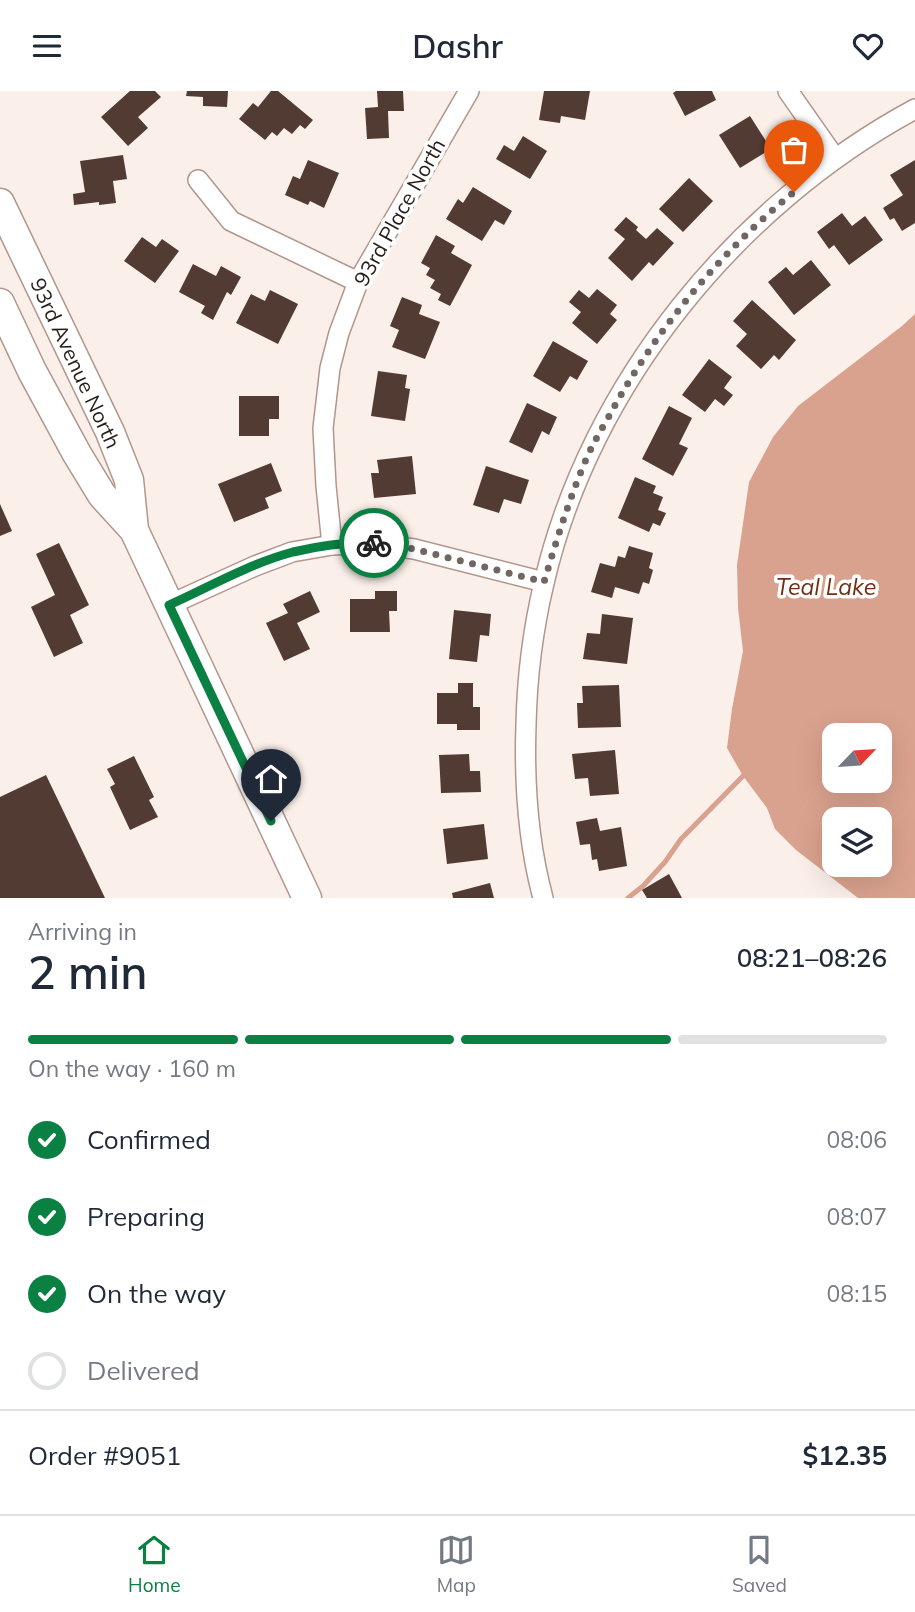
<!DOCTYPE html>
<html lang="en">
<head>
<meta charset="utf-8">
<style>
  :root { --surface:#fff; --page:#f2f2f3; --text:#1f2937; --muted:#747a83; --line:#e0e1e3; --accent:#0b8043 }
  body { margin:0; font-family:Mulish,sans-serif; background:var(--page); color:var(--text); height:100vh; display:flex; flex-direction:column; font-size:26px; white-space:nowrap }
  * { box-sizing:border-box; margin:0 }
  p { font-size:23px; color:var(--muted) }
  .icon { flex:none; width:38px; height:38px; fill:none; stroke:currentColor; stroke-width:2; stroke-linecap:round; stroke-linejoin:round }
  .map { position:relative; height:807px; overflow:hidden }
  .sheet { display:flex; flex-direction:column; background:var(--surface); flex:1 }
  .sheet>* { flex:none }
  .needle { width:46px; rotate:65deg }
  .controls { position:absolute; left:822px; top:632px; display:grid; gap:14px }
  .controls a { display:grid; place-items:center; width:70px; height:70px; border-radius:14px; background:var(--surface); box-shadow:0 7px 28px #0002; font-size:35px }
  .pin { position:absolute; display:grid; place-items:center; width:60px; height:60px; color:#fff; margin:-72px -30px; border-radius:50% 50% 50% 0; rotate:-45deg; box-shadow:0 0 7px #0007 }
  .pin .icon { rotate:45deg }
  .courier { position:absolute; display:grid; place-items:center; width:70px; height:70px; margin:-35px; border:5px solid #0b8043; border-radius:50%; background:#fff; color:#222; box-shadow:0 2px 9px #0007 }
  .overview em { font-style:normal; font-weight:600 }
  .overview div { display:flex; flex-direction:column-reverse }
  .overview { display:flex; align-items:center; justify-content:space-between; height:119px; padding:0 28px }
  h1 { font-size:46px; font-weight:600; line-height:52px }
  .bar { display:grid; grid-template-columns:repeat(4,1fr); gap:10px 7px; align-content:center; height:84px; padding:0 28px }
  .bar i { height:9px; border-radius:5px; background:var(--line) }
  .bar .on { background:var(--accent) }
  .bar p { grid-column:span 4 }
  .line { display:flex; align-items:center; gap:18px; padding:0 28px; border-top:2px solid var(--line) }
  .line div { flex:1 }
  ol { padding:0 28px; list-style:none }
  li { display:flex; align-items:center; gap:21px; height:77px }
  li p { margin-inline-start:auto }
  li .icon { padding:7px; border-radius:50%; background:var(--accent); color:#fff; stroke-width:4 }
  li:last-child { color:var(--muted) }
  li i { width:38px; height:38px; border:4px solid var(--line); border-radius:50% }
  header { display:flex; justify-content:space-between; align-items:center; height:91px; padding:0 28px; background:var(--surface); font-size:32px; font-weight:600 }
  .tab-bar { display:flex; justify-content:space-around; align-items:center; height:98px; border-top:2px solid var(--line); background:var(--surface); font-size:19px; color:var(--muted) }
  .tab-bar a { display:grid; justify-items:center; gap:4px }
  .tab-bar .on { color:var(--accent) }
  .map>svg:first-child { display:block }
</style>
</head>
<body>
<header><svg class="icon" aria-label="menu" viewBox="0 0 24 24"><path d="M4 6h16M4 12h16M4 18h16"/></svg>Dashr<svg class="icon" aria-label="heart" viewBox="0 0 24 24"><path d="M12 20l-8-8c-3-5 5-10 8-4 3-6 11-1 8 4z"/></svg></header>
<div class="map">
<svg width="915" height="807" viewBox="0 0 915 807">
  <rect width="100%" height="100%" fill="#fbefea"/>
  <path fill="#d9a28e" fill-rule="evenodd" d="M915 223V807H858L796 759 775 738 767 717 743 685 727 657 732 618 743 560 738 517 737 474 749 391 773 346 798 315 902 235ZM835 644H880V690H835ZM835 728H880V774H835Z"/>
  <g fill="none" stroke-linecap="round" stroke-linejoin="round">
    <polyline stroke="#d9a28e" stroke-width="5" points="628,807 643,795 665,771 681,748 743,685"/>
  </g>
  <g fill="#523b33">
    <polygon points="130,0 155,0 161,6 138,26 148,37 128,55 101,26"/>
    <polygon points="187,0 228,0 227,16 203,15 203,6 186,5"/>
    <polygon points="271,0 278,0 313,29 305,38 300,34 292,43 284,37 277,45 272,41 265,49 239,28 253,12 258,16"/>
    <polygon points="377,0 403,0 404,20 388,20 389,47 367,48 365,17 378,16"/>
    <polygon points="544,0 590,0 585,29 561,25 560,32 539,29"/>
    <polygon points="676,0 712,0 716,9 685,25 673,2"/>
    <polygon points="750,25 771,58 740,77 719,44"/>
    <polygon points="523,45 547,60 530,88 496,68 504,54 514,60"/>
    <polygon points="123,64 127,88 113,90 116,112 99,114 99,111 74,114 73,103 85,101 80,70"/>
    <polygon points="308,69 339,82 324,117 310,110 308,114 285,104 293,85 300,88"/>
    <polygon points="915,69 915,132 902,140 894,127 890,129 883,117 903,104 890,84"/>
    <polygon points="689,87 713,110 683,141 659,118"/>
    <polygon points="473,96 512,120 504,134 495,129 482,150 446,128 458,108 463,112"/>
    <polygon points="842,122 852,135 865,125 883,149 849,174 834,154 829,158 817,141"/>
    <polygon points="626,126 638,136 636,139 646,148 657,137 674,152 653,175 649,171 632,190 608,167 625,148 614,139"/>
    <polygon points="436,144 455,155 451,162 472,174 450,215 438,209 441,203 430,197 435,189 426,184 430,177 421,172"/>
    <polygon points="142,146 156,156 162,148 179,160 155,192 124,170"/>
    <polygon points="811,169 831,194 794,224 768,191 786,176 793,184"/>
    <polygon points="193,173 216,185 221,175 241,186 231,204 227,201 213,229 201,222 205,215 179,201"/>
    <polygon points="597,198 617,214 610,223 617,229 597,253 572,232 581,221 569,211 579,199 589,207"/>
    <polygon points="270,199 298,213 278,253 236,232 251,203 265,210"/>
    <polygon points="402,206 422,214 419,223 440,231 425,268 392,256 399,239 390,235"/>
    <polygon points="752,209 796,249 779,269 774,264 761,278 736,255 747,243 733,230"/>
    <polygon points="553,250 588,270 577,289 570,285 560,301 533,285"/>
    <polygon points="709,268 732,286 724,297 733,304 724,315 715,308 705,321 682,304"/>
    <polygon points="378,280 407,284 405,297 410,298 405,330 371,325"/>
    <polygon points="239,305 279,305 279,328 269,328 269,345 239,345"/>
    <polygon points="527,312 557,326 549,344 542,340 532,362 509,351"/>
    <polygon points="669,315 692,327 679,353 688,357 673,385 642,368"/>
    <polygon points="412,365 416,403 374,407 371,382 379,382 377,369"/>
    <polygon points="271,372 282,400 265,407 269,417 234,431 218,393"/>
    <polygon points="486,375 529,389 521,413 504,408 499,422 473,414"/>
    <polygon points="635,386 656,395 653,402 663,406 658,419 666,422 660,435 653,432 649,441 618,427"/>
    <polygon points="0,413 12,440 0,445"/>
    <polygon points="59,452 89,514 70,524 83,552 54,566 31,516 55,504 36,463"/>
    <polygon points="629,455 653,462 649,477 653,479 649,493 643,491 639,503 615,496 612,507 591,501 600,472 615,476 618,465 625,467"/>
    <polygon points="310,500 320,521 297,532 310,558 284,570 266,532 288,522 283,513"/>
    <polygon points="375,500 397,500 397,520 389,520 390,541 350,541 350,508 375,508"/>
    <polygon points="454,519 491,523 489,545 480,544 477,571 449,568"/>
    <polygon points="602,523 633,527 627,573 583,568 587,542 600,543"/>
    <polygon points="458,592 473,592 473,616 480,616 480,639 457,639 457,633 437,633 437,602 458,602"/>
    <polygon points="619,594 621,636 578,637 577,612 583,612 582,595"/>
    <polygon points="615,659 619,703 590,705 588,687 575,688 572,663"/>
    <polygon points="469,663 470,680 480,680 481,701 441,702 439,664"/>
    <polygon points="134,665 154,706 149,709 158,726 130,739 110,696 115,693 107,678"/>
    <polygon points="46,684 105,807 0,807 0,706"/>
    <polygon points="597,727 600,740 621,736 627,775 599,780 597,768 592,769 590,753 580,754 576,731"/>
    <polygon points="484,733 488,768 447,773 443,738"/>
    <polygon points="669,783 682,807 647,807 642,799"/>
    <polygon points="490,792 494,807 453,807 452,802"/>
  </g>
  <g fill="none" stroke-linecap="round" stroke-linejoin="round">
    <defs>
      <g id="street">
        <polyline points="788,0 835,67"/>
        <polyline points="198,89 231,130 358,191"/>
        <polyline points="332,454 326,395 323,337 330,277 339,242 358,191 469,0"/>
        <polyline points="169,514 255,475 292,461 332,454 371,452 414,458 544,491"/>
        <path d="M543 807C528 751 524 691 526 634 527 586 533 538 544 492 590 293 737 114 915 18"/>
      </g>
      <g id="secondary">
        <polyline points="0,112 110,341 129,389 134,439"/>
        <polyline points="0,212 32,280 77,363 102,404 134,439 307,807"/>
      </g>
    </defs>
    <use href="#street" stroke="#b1968c" stroke-width="22"/>
    <use href="#secondary" stroke="#b1968c" stroke-width="31"/>
    <use href="#street" stroke="#fff" stroke-width="19"/>
    <use href="#secondary" stroke="#fff" stroke-width="28"/>
  </g>
  <g fill="none" stroke-linecap="round" stroke-linejoin="round">
    <path stroke="#716662" stroke-width="7" stroke-dasharray="0 12.6" d="M374 452 414 458 544 491C557 448 570 405 588 364 594 351 601 339 608 327 655 240 718 163 794 101"/>
    <path stroke="#0b8043" stroke-width="9" d="M271 730 169 514C209 496 251 472 293 461 319 455 347 451 374 452"/>
  </g>
  <g text-anchor="middle" dominant-baseline="central" stroke-width="7" stroke-linejoin="round" paint-order="stroke">
    <g font-size="21" fill="#271d19" stroke="#fff">
      <text transform="translate(399 121) rotate(-61)">93rd Place North</text>
      <text transform="translate(76 272) rotate(65)">93rd Avenue North</text>
    </g>
    <g font-size="23" font-style="italic" fill="#702e12" stroke="#fff">
      <text x="826" y="495">Teal Lake</text>
    </g>
  </g>
</svg>
<div class="controls">
<a><svg class="needle" viewBox="-14 -14 28 28"><path d="M0-13l5 13h-10z" fill="#e53935"/><path d="M0 13l5-13h-10z" fill="#747a83"/></svg></a>
<a><svg class="icon" aria-label="layers" viewBox="0 0 24 24"><path d="M12 4l9 5-9 5-9-5zM3 14l9 5 9-5"/></svg></a>
</div>
<div class="pin" style="left:794px;top:101px;background:#ea580c"><svg class="icon" aria-label="bag" viewBox="0 0 24 24"><path d="M5 8h14l-1 12H6zM9 8a3 3 0 0 1 6 0"/></svg></div>
<div class="pin" style="left:271px;top:730px;background:#1f2937"><svg class="icon" aria-label="home" viewBox="0 0 24 24"><path d="M3 11l9-7 9 7M6 9v11h12V9"/></svg></div>
<div class="courier" style="left:374px;top:452px"><svg class="icon" aria-label="bike" viewBox="0 0 24 24"><circle cx="6" cy="16" r="4"/><circle cx="18" cy="16" r="4"/><path d="M6 16l4-8h5l3 8M10 8l3 8H6M13 5h3"/></svg></div>
</div>
<section class="sheet">
<div class="overview"><div><h1>2 min</h1><p>Arriving in</p></div><em>08:21–08:26</em></div>
<div class="bar"><i class="on"></i><i class="on"></i><i class="on"></i><i></i><p>On the way · 160 m</p></div>
<ol>
<li><svg class="icon" aria-label="check" viewBox="0 0 24 24"><path d="M5 12l5 5 9-10"/></svg>Confirmed<p>08:06</p></li>
<li><svg class="icon" aria-label="check" viewBox="0 0 24 24"><path d="M5 12l5 5 9-10"/></svg>Preparing<p>08:07</p></li>
<li><svg class="icon" aria-label="check" viewBox="0 0 24 24"><path d="M5 12l5 5 9-10"/></svg>On the way<p>08:15</p></li>
<li><i></i>Delivered</li>
</ol>
<div class="line" style="height:91px"><div>Order #9051</div><b>$12.35</b></div>
</section>
<nav class="tab-bar">
<a class="on"><svg class="icon" aria-label="home" viewBox="0 0 24 24"><path d="M3 11l9-7 9 7M6 9v11h12V9"/></svg>Home</a>
<a><svg class="icon" aria-label="map" viewBox="0 0 24 24"><path d="M3 6l6-2 6 2 6-2v14l-6 2-6-2-6 2zM9 4v14M15 6v14"/></svg>Map</a>
<a><svg class="icon" aria-label="saved" viewBox="0 0 24 24"><path d="M7 4h10v16l-5-4-5 4z"/></svg>Saved</a>
</nav>
</body>
</html>
